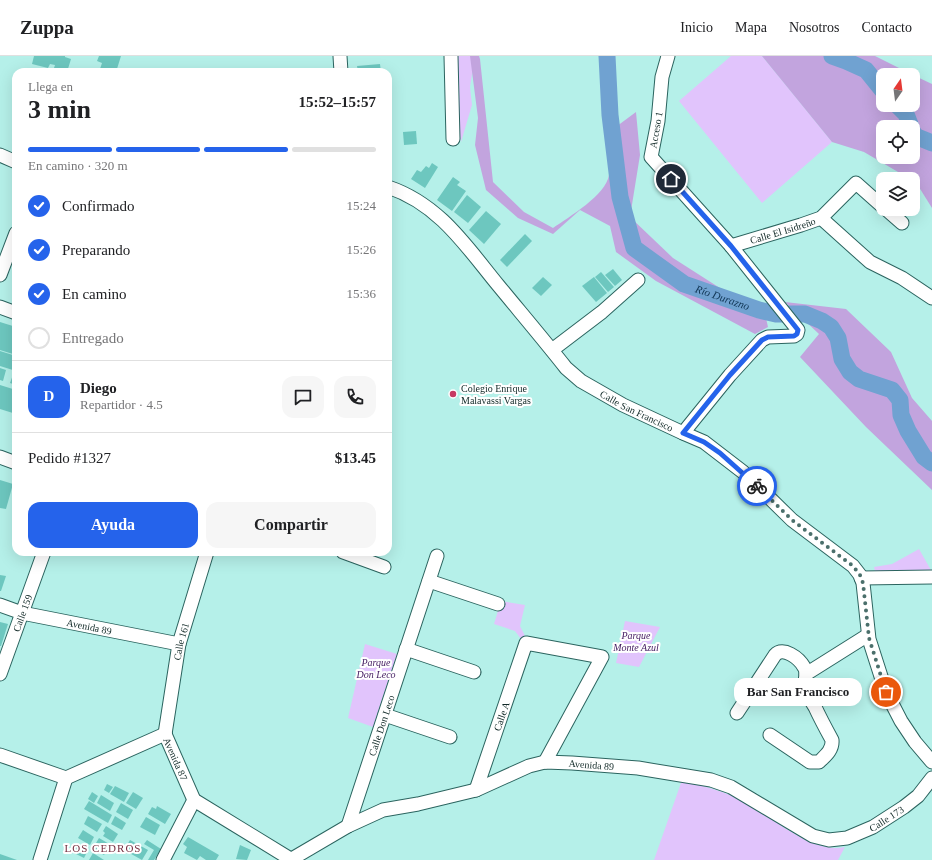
<!DOCTYPE html>
<html lang="es">
<head>
<meta charset="utf-8">
<style>
  :root { --surface:#fff; --page:#f6f6f6; --text:#202124; --muted:#757577; --line:#e0e0e0; --accent:#2563eb }
  body { margin:0; font-family:"Times New Roman",serif; background:var(--page); color:var(--text); height:100vh; display:flex; flex-direction:column; font-size:15px; white-space:nowrap }
  * { box-sizing:border-box; margin:0 }
  p { font-size:13px; color:var(--muted) }
  .icon { flex:none; width:22px; height:22px; fill:none; stroke:currentColor; stroke-width:2; stroke-linecap:round; stroke-linejoin:round }
  .map { position:relative; flex:1; overflow:hidden }
  .panel { position:absolute; left:12px; top:12px; width:380px; height:488px; display:flex; flex-direction:column; background:var(--surface); border-radius:12px; box-shadow:0 4px 16px #0002 }
  .panel>* { flex:none }
  .needle { width:26px; rotate:14deg }
  .fabs { position:absolute; left:876px; top:12px; display:grid; gap:8px }
  .fabs a { display:grid; place-items:center; width:44px; height:44px; border-radius:8px; background:var(--surface); box-shadow:0 4px 16px #0002; font-size:20px }
  .pin { position:absolute; display:grid; place-items:center; width:34px; height:34px; color:#fff; margin:-17px; border:2px solid #fff; border-radius:50%; box-shadow:0 1px 4px #0007 }
  .courier { position:absolute; display:grid; place-items:center; width:40px; height:40px; margin:-20px; border:3px solid #2563eb; border-radius:50%; background:#fff; color:#222; box-shadow:0 1px 5px #0007 }
  .bubble { position:absolute; height:28px; border-radius:12px; background:var(--surface); box-shadow:0 4px 16px #0002; font-size:13px; font-weight:700; line-height:28px; text-align:center }
  .overview em { font-style:normal; font-weight:700 }
  .overview div { display:flex; flex-direction:column-reverse }
  .overview { display:flex; align-items:center; justify-content:space-between; height:68px; padding:0 16px }
  h1 { font-size:26px; font-weight:700; line-height:30px }
  .bar { display:grid; grid-template-columns:repeat(4,1fr); gap:6px 4px; align-content:center; height:48px; padding:0 16px }
  .bar i { height:5px; border-radius:3px; background:var(--line) }
  .bar .current { background:var(--accent) }
  .bar p { grid-column:span 4 }
  .line { display:flex; align-items:center; gap:10px; padding:0 16px; border-top:1px solid var(--line) }
  .line div { flex:1 }
  .round { display:grid; place-items:center; flex:none; width:42px; height:42px; border-radius:12px; background:var(--page) }
  ol { padding:0 16px; list-style:none }
  li { display:flex; align-items:center; gap:12px; height:44px }
  li p { margin-inline-start:auto }
  li .icon { padding:4px; border-radius:50%; background:var(--accent); color:#fff; stroke-width:4 }
  li:last-child { color:var(--muted) }
  li i { width:22px; height:22px; border:2px solid var(--line); border-radius:50% }
  .button { display:flex; gap:8px; margin-top:auto; padding:8px 16px }
  .button a { flex:1; height:46px; border-radius:12px; background:var(--accent); color:#fff; font-size:16px; font-weight:700; line-height:46px; text-align:center }
  .button a+a { background:var(--page); color:var(--text) }
  header { display:flex; align-items:center; gap:24px; box-sizing:border-box; height:56px; padding:0 20px; background:var(--surface); border-bottom:1px solid var(--line) }
  header strong { font-size:19px }
  nav { display:flex; gap:22px; margin-inline-start:auto; font-size:14px }
  .map>svg:first-child { display:block }
</style>
</head>
<body>
<header>
<strong>Zuppa</strong>
<nav><a>Inicio</a><a>Mapa</a><a>Nosotros</a><a>Contacto</a></nav>
</header>
<div class="map">
<svg width="932" height="804" viewBox="0 0 932 804">
  <rect width="100%" height="100%" fill="#b5f0e9"/>
  <g fill="#e1c4fc">
    <polygon points="455,0 476,0 473,12 470,31 472,49 461,86 457,60"/>
    <polygon points="731,0 762,0 832,86 762,147 679,45"/>
    <polygon points="919,493 932,516 876,519 874,511 892,508"/>
    <polygon points="501,545 525,549 520,570 526,582 521,583 515,575 494,568"/>
    <polygon points="625,565 660,571 639,611 616,607"/>
    <polygon points="365,588 397,598 373,671 348,662"/>
    <path d="M682 724C700 729 718 734 735 741 767 755 809 799 845 791L838 804H654Z"/>
  </g>
  <g fill="#c2a4de" fill-rule="evenodd">
    <path d="M470 0H479L480 3 493 126 524 156 553 172C569 161 606 139 609 119 610 110 606 89 605 79L636 56 640 99 630 161 673 202 723 234 763 249 768 271 755 278 656 225 616 196 610 170 580 154 553 178 518 162 486 134 475 89 478 62Z"/>
    <path d="M762 0H875L913 19H883V49H913V19L932 28V152L917 128 913 125V123H910L864 96 832 86ZM883 71H913V101H883Z"/>
    <polygon points="785,246 846,253 891,296 912,342 932,365 932,434 866,371 800,301 819,278"/>
  </g>
  <g fill="none" stroke-linecap="round" stroke-linejoin="round">
    <g stroke="#70a2d1" stroke-width="17">
      <path id="s1" d="M607 0 610 59 620 141 634 192 684 228 759 254 776 258H805L822 265 831 271 838 282 842 303 850 316 859 323 892 334 900 344 901 359 908 375 924 401 932 407"/>
      <polyline points="832,0 846,5 866,14 883,35"/>
      <polyline points="897,49 906,58 911,71"/>
      <polyline points="913,76 915,80 932,87"/>
    </g>
  </g>
  <g fill="#6dc7bf">
    <polygon points="34,0 52,0 52,2 52,0 65,0 65,1 71,3 67,16 53,15 55,9 50,8 48,12 32,8"/>
    <polygon points="99,0 121,0 116,16 109,16 100,13 102,7 97,5"/>
    <polygon points="380,8 381,16 358,16 357,10"/>
    <polygon points="416,75 417,88 404,89 403,76"/>
    <polygon points="432,107 438,111 425,132 411,123 417,114 421,116 426,110 429,112"/>
    <polygon points="453,121 460,126 457,129 466,135 452,155 437,144"/>
    <polygon points="467,139 481,151 468,167 454,156"/>
    <polygon points="486,155 501,168 484,188 469,174"/>
    <polygon points="525,178 532,185 507,211 500,204"/>
    <polygon points="613,213 622,224 615,230 605,219"/>
    <polygon points="601,216 614,231 608,236 595,221"/>
    <polygon points="543,221 552,229 541,240 532,232"/>
    <polygon points="594,221 607,237 596,246 582,230"/>
    <polygon points="0,266 16,271 16,299 0,294"/>
    <polygon points="0,295 16,300 16,315 0,310"/>
    <polygon points="0,312 6,314 3,325 0,324"/>
    <polygon points="14,316 16,316 16,329 10,327"/>
    <polygon points="0,329 16,334 16,358 0,353"/>
    <polygon points="0,424 13,428 6,453 0,452"/>
    <polygon points="0,519 6,520 1,535 0,535"/>
    <polygon points="0,566 8,568 1,590 0,590"/>
    <polygon points="107,728 113,731 109,737 104,734"/>
    <polygon points="115,730 129,737 124,746 110,738"/>
    <polygon points="92,736 98,740 94,747 88,743"/>
    <polygon points="133,736 143,742 136,753 126,747"/>
    <polygon points="101,739 114,747 110,755 97,747"/>
    <polygon points="89,745 112,759 108,767 84,753"/>
    <polygon points="121,747 133,754 128,763 116,756"/>
    <polygon points="157,750 171,758 165,768 148,758 152,751 156,753"/>
    <polygon points="88,760 102,768 97,776 84,768"/>
    <polygon points="115,760 126,767 122,774 111,768"/>
    <polygon points="146,761 160,769 155,779 140,771"/>
    <polygon points="106,770 118,778 113,786 103,780 105,777 103,775"/>
    <polygon points="83,774 94,781 90,789 78,782"/>
    <polygon points="188,781 219,799 216,804 206,804 200,800 197,804 184,797 187,791 183,788"/>
    <polygon points="99,782 111,789 104,799 95,794 98,789 96,787"/>
    <polygon points="130,784 148,794 142,804 124,794"/>
    <polygon points="147,784 161,793 154,804 148,804 154,794 144,788"/>
    <polygon points="76,787 88,794 84,802 74,797 76,794 72,792"/>
    <polygon points="240,789 251,794 247,804 236,803"/>
    <polygon points="93,797 104,804 89,804"/>
    <polygon points="0,798 17,804 0,804"/>
  </g>
  <g fill="none" stroke-linecap="round" stroke-linejoin="round">
    <defs>
      <g id="minor">
        <polyline points="340,0 341,16"/>
        <polyline points="451,0 453,83"/>
        <polyline points="668,0 662,21 658,65 651,101 731,190 798,274 797,278 794,280 768,281 762,284 730,319 683,377"/>
        <polyline points="0,99 16,106"/>
        <path id="s2" d="M388 131C439 148 466 190 498 229 521 257 544 284 566 312L581 325 623 349 683 377 704 386 743 416 792 464 853 510 860 519 863 527 869 583 886 636 901 665 915 686 932 706"/>
        <polyline points="886,153 902,167"/>
        <polyline points="821,162 870,206 902,222 932,242"/>
        <path id="s3" d="M731 190 801 169 821 162 856 127 883 151"/>
        <polyline points="0,219 16,177"/>
        <polyline points="0,251 16,257"/>
        <polyline points="552,294 602,256 638,224"/>
        <polyline points="0,401 16,407"/>
        <polyline points="343,496 384,511"/>
        <polyline points="861,522 932,521"/>
        <polyline points="429,525 498,548"/>
        <path id="s4" d="M0 549 22 557 179 588"/>
        <polyline points="406,593 474,616"/>
        <path id="s5" d="M0 618 44 496"/>
        <polyline points="806,618 868,579"/>
        <path d="M737 657 775 599C783 590 799 602 804 611 809 618 803 625 805 632 807 638 811 645 815 651 820 662 826 673 832 684 833 694 825 700 819 706H810L770 679"/>
        <polyline points="385,659 450,681"/>
        <path id="s6" d="M165 678 194 744 292 804"/>
        <path id="s7" d="M165 678 179 588 207 496"/>
        <polyline points="0,699 66,722 165,678"/>
        <path id="s8" d="M476 734 526 587 602 601 545 706"/>
        <path id="s9" d="M348 770 437 500"/>
        <polyline points="40,804 66,722"/>
        <polyline points="163,804 194,744"/>
        <path id="s10" d="M290 804 348 770 383 754 418 748 476 734 529 710 545 706 572 707 638 712 711 724 731 731 813 780 829 784 847 782 873 771 904 751 918 740 932 722"/>
      </g>
    </defs>
    <use href="#minor" stroke="#2b645f" stroke-width="15"/>
    <use href="#minor" stroke="#fff" stroke-width="13"/>
  </g>
  <g fill="none" stroke-linecap="round" stroke-linejoin="round">
    <polyline stroke="#4a6f6b" stroke-width="4" stroke-dasharray="0 7.2" points="757,430 792,464 853,510 860,519 863,527 869,582 886,636"/>
    <polyline stroke="#2563eb" stroke-width="5" points="671,123 731,190 798,274 797,278 794,280 768,281 762,284 730,319 683,377 704,386 720,397 757,430"/>
  </g>
  <circle fill="#c73862" stroke="#fff" stroke-width="1.5" cx="453" cy="338" r="4"/>
  <g text-anchor="middle" dominant-baseline="central" stroke-width="4" stroke-linejoin="round" paint-order="stroke">
    <g font-size="10" fill="#112927" stroke="#fff">
      <text transform="translate(656 74) rotate(-80)">Acceso 1</text>
      <text stroke="none"><textPath href="#s3" startOffset="54">Calle El Isidreño</textPath></text>
      <text stroke="none"><textPath href="#s2" startOffset="340">Calle San Francisco</textPath></text>
      <text stroke="none"><textPath href="#s5" startOffset="65">Calle 159</textPath></text>
      <text stroke="none"><textPath href="#s4" startOffset="92">Avenida 89</textPath></text>
      <text stroke="none"><textPath href="#s7" startOffset="94">Calle 161</textPath></text>
      <text stroke="none"><textPath href="#s8" startOffset="78">Calle A</textPath></text>
      <text stroke="none"><textPath href="#s9" startOffset="106">Calle Don Leco</textPath></text>
      <text stroke="none"><textPath href="#s6" startOffset="27">Avenida 87</textPath></text>
      <text stroke="none"><textPath href="#s10" startOffset="322">Avenida 89</textPath></text>
      <text stroke="none"><textPath href="#s10" startOffset="638">Calle 173</textPath></text>
    </g>
    <g font-size="10" fill="#112927" stroke="#fff" text-anchor="start">
      <text x="461" y="332">Colegio Enrique<tspan x="461" dy="12">Malavassi Vargas</tspan></text>
    </g>
    <g font-size="10" font-style="italic" fill="#482165" stroke="#fff">
      <text x="636" y="579">Parque<tspan x="636" dy="12">Monte Azul</tspan></text>
      <text x="376" y="606">Parque<tspan x="376" dy="12">Don Leco</tspan></text>
    </g>
    <g font-size="11" font-style="italic" fill="#113756" stroke="#fff">
      <text stroke="none"><textPath href="#s1" startOffset="297">Río Durazno</textPath></text>
    </g>
    <g font-size="11" letter-spacing="1" fill="#773041" stroke="#fff">
      <text x="103" y="792">LOS CEDROS</text>
    </g>
  </g>
</svg>
<div class="fabs">
<a><svg class="needle" viewBox="-14 -14 28 28"><path d="M0-13l5 13h-10z" fill="#e53935"/><path d="M0 13l5-13h-10z" fill="#757577"/></svg></a>
<a><svg class="icon" aria-label="locate" viewBox="0 0 24 24"><circle cx="12" cy="12" r="6"/><path d="M12 2v4M12 18v4M2 12h4M18 12h4"/></svg></a>
<a><svg class="icon" aria-label="layers" viewBox="0 0 24 24"><path d="M12 4l9 5-9 5-9-5zM3 14l9 5 9-5"/></svg></a>
</div>
<div class="pin" style="left:886px;top:636px;background:#ea580c"><svg class="icon" aria-label="bag" viewBox="0 0 24 24"><path d="M5 8h14l-1 12H6zM9 8a3 3 0 0 1 6 0"/></svg></div>
<div class="pin" style="left:671px;top:123px;background:#1f2937"><svg class="icon" aria-label="home" viewBox="0 0 24 24"><path d="M3 11l9-7 9 7M6 9v11h12V9"/></svg></div>
<div class="courier" style="left:757px;top:430px"><svg class="icon" aria-label="bike" viewBox="0 0 24 24"><circle cx="6" cy="16" r="4"/><circle cx="18" cy="16" r="4"/><path d="M6 16l4-8h5l3 8M10 8l3 8H6M13 5h3"/></svg></div>
<div class="bubble" style="left:734px;top:622px;width:128px">Bar San Francisco</div>
<section class="panel">
<div class="overview"><div><h1>3 min</h1><p>Llega en</p></div><em>15:52–15:57</em></div>
<div class="bar"><i class="current"></i><i class="current"></i><i class="current"></i><i></i><p>En camino · 320 m</p></div>
<ol>
<li><svg class="icon" aria-label="check" viewBox="0 0 24 24"><path d="M5 12l5 5 9-10"/></svg>Confirmado<p>15:24</p></li>
<li><svg class="icon" aria-label="check" viewBox="0 0 24 24"><path d="M5 12l5 5 9-10"/></svg>Preparando<p>15:26</p></li>
<li><svg class="icon" aria-label="check" viewBox="0 0 24 24"><path d="M5 12l5 5 9-10"/></svg>En camino<p>15:36</p></li>
<li><i></i>Entregado</li>
</ol>
<div class="line" style="height:72px"><b class="round" style="background:var(--accent);color:#fff">D</b><div><b>Diego</b><p>Repartidor · 4.5</p></div><a class="round"><svg class="icon" aria-label="chat" viewBox="0 0 24 24"><path d="M4 5h16v11H9l-5 4z"/></svg></a><a class="round"><svg class="icon" aria-label="phone" viewBox="0 0 24 24"><path d="M5 4h4l2 5-3 2q2 4 5 5l2-3 5 2v4C11 20 4 13 5 4z"/></svg></a></div>
<div class="line" style="height:52px"><div>Pedido #1327</div><b>$13.45</b></div>
<div class="button"><a>Ayuda</a><a>Compartir</a></div>
</section>
</div>
</body>
</html>
